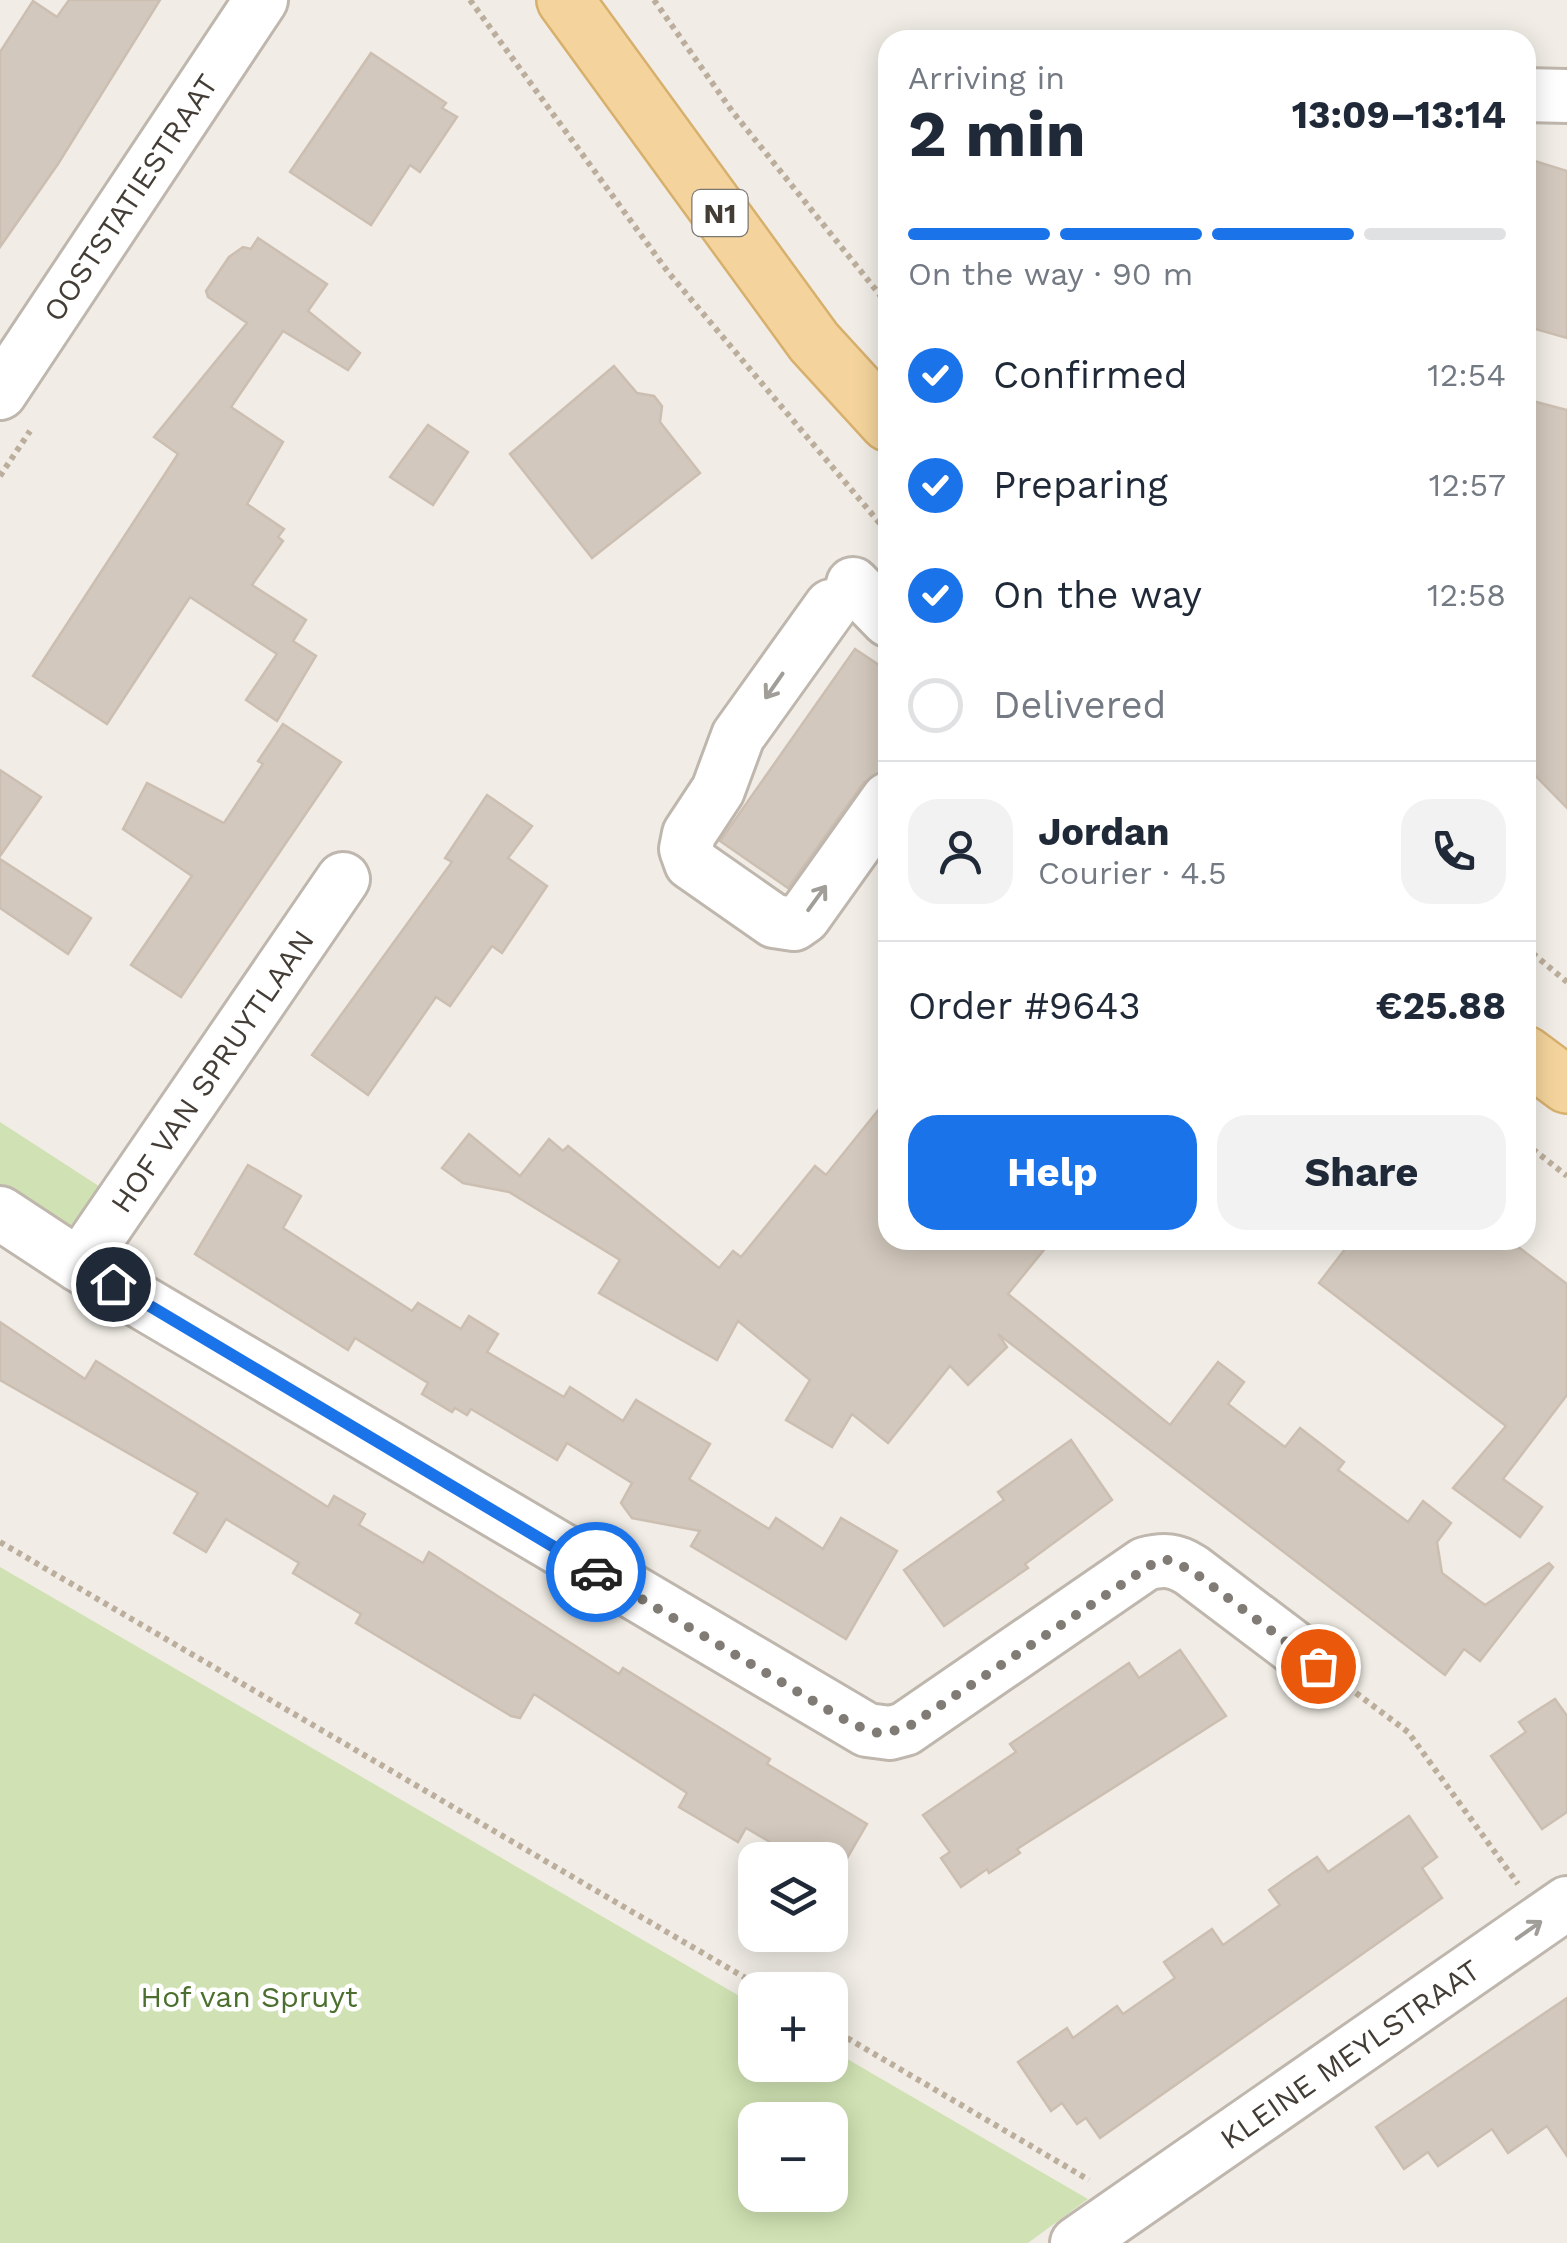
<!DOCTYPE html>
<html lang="en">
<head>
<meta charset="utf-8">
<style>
  :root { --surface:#fff; --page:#f2f2f3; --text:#1f2937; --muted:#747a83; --line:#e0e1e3; --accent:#1a73e8 }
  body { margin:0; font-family:"Work Sans",sans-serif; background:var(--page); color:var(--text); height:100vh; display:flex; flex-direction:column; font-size:38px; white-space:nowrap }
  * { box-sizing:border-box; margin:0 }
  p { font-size:32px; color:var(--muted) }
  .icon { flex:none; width:55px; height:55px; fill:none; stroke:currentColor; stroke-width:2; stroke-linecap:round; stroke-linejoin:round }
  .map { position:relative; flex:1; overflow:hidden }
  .side { position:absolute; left:878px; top:30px; width:658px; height:1220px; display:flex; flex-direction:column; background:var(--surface); border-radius:30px; box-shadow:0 5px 25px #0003 }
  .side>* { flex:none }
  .controls { position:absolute; left:738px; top:1842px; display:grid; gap:20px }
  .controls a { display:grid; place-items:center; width:110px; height:110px; border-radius:20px; background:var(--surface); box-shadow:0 5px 25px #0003; font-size:50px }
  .pin { position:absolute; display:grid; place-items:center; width:85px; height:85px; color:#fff; margin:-42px; border:5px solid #fff; border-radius:50%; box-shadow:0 2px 10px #0007 }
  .courier { position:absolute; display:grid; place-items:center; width:100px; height:100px; margin:-50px; border:8px solid #1a73e8; border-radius:50%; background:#fff; color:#222; box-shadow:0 2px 12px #0007 }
  .head em { font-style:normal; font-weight:700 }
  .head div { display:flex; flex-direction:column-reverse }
  .head { display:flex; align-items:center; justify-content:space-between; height:170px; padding:0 30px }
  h1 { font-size:65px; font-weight:700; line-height:75px }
  .bar { display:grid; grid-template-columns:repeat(4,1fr); gap:15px 10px; align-content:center; height:120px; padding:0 30px }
  .bar i { height:12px; border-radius:8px; background:var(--line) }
  .bar .on { background:var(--accent) }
  .bar p { grid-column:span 4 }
  .line { display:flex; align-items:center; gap:25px; padding:0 30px; border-top:2px solid var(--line) }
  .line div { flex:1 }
  .round { display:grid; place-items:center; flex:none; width:105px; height:105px; border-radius:30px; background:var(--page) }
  ol { padding:0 30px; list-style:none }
  li { display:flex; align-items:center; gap:30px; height:110px }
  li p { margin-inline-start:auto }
  li .icon { padding:10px; border-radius:50%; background:var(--accent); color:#fff; stroke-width:4 }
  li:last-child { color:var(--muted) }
  li i { width:55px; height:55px; border:5px solid var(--line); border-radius:50% }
  .button { display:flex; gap:20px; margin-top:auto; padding:20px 30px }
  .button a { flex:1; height:115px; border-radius:30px; background:var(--accent); color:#fff; font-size:40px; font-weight:700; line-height:115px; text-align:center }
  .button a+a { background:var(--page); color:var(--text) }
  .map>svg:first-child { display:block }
</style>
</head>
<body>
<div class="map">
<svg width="1567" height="2243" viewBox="0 0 1567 2243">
  <rect width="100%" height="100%" fill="#f1ede6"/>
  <g fill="#d0e2b3" fill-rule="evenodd">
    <polygon points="0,1122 105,1190 76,1236 0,1186"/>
    <path d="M0 1567 755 2005V2065H830V2049L1088 2199 1028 2243H0ZM755 2120H830V2195H755Z"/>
  </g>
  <g fill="#d2c8bd" stroke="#ccbfb1" stroke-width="2.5">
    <polygon points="69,0 160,0 58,164 0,247 0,52 33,1 57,17"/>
    <polygon points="371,53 446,103 442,108 457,117 420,172 410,165 371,225 290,172"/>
    <polygon points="1525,158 1567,171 1567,338 1525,326"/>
    <polygon points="258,238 327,284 308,311 360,353 348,370 283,331 231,407 283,442 247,504 284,529 278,537 283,541 252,585 306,620 293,641 316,656 277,721 246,700 277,654 190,597 107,724 33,676 178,454 154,437 247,323 208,297 206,291 229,257 243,247 251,249"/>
    <polygon points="614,366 637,393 654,396 662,406 660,422 700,473 592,558 510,454"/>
    <polygon points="1525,399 1567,410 1567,808 1525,765"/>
    <polygon points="428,425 468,452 433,505 390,477"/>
    <polygon points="855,649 888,671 888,770 864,782 788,888 720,841"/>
    <polygon points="283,724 341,762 181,997 131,965 192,876 123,829 147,783 224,823 263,764 258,761"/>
    <polygon points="0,770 41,797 0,856"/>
    <polygon points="487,795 532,826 508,858 547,886 502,953 492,946 450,1006 436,997 368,1095 312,1055 452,862 445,858"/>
    <polygon points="0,859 91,918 68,954 0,908"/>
    <polygon points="888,1098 888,1240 1052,1240 1008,1294 1170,1425 1218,1362 1244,1382 1228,1404 1285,1447 1300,1428 1344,1462 1338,1470 1408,1522 1423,1501 1451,1523 1437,1542 1442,1573 1485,1605 1549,1563 1553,1567 1480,1661 1464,1649 1445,1675 998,1334 1007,1347 968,1385 950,1366 888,1443 852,1414 832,1447 786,1420 810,1380 738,1321 717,1360 599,1293 620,1260 509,1192 463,1183 442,1168 469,1134 520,1176 549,1139 563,1151 568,1146 719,1268 733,1251 741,1257 815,1166 826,1175"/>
    <polygon points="248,1165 301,1196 283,1228 412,1311 418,1303 461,1329 469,1316 498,1334 487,1352 564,1397 570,1387 623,1421 636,1400 710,1444 689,1479 769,1529 776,1518 823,1549 841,1518 897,1551 846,1639 691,1546 700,1531 632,1518 621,1503 632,1483 567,1443 557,1460 471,1409 467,1415 455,1408 452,1412 422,1394 428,1383 355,1338 348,1350 195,1254"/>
    <polygon points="1352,1240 1509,1240 1567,1284 1567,1395 1503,1479 1542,1507 1520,1537 1453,1488 1506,1426 1319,1283"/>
    <polygon points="0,1322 85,1379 96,1361 328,1507 334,1496 365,1514 359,1525 423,1563 429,1552 619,1674 623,1668 770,1759 767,1764 867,1824 846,1860 801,1860 746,1828 738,1842 679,1807 687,1793 534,1694 520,1718 511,1716 356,1623 361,1614 293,1573 299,1563 226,1519 206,1552 174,1533 198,1493 0,1380"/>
    <polygon points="1071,1440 1112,1500 1025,1564 1028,1568 944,1626 904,1570 1004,1500 998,1492"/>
    <polygon points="1180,1650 1226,1716 1017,1849 1020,1853 989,1873 987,1869 961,1887 941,1858 950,1852 923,1815 1016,1752 1010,1744 1129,1663 1139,1678"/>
    <polygon points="1555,1699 1567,1716 1567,1812 1542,1829 1491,1756 1526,1732 1519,1722"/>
    <polygon points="1409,1816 1437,1857 1422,1868 1442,1898 1100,2138 1086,2118 1077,2124 1062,2103 1051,2111 1018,2062 1067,2028 1073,2038 1117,2006 1123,2014 1175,1978 1164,1962 1212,1929 1223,1945 1280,1905 1269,1890 1293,1873 1317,1857 1328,1872"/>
    <polygon points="1567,1998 1567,2156 1547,2126 1508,2153 1492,2129 1438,2166 1428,2152 1404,2169 1376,2127"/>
  </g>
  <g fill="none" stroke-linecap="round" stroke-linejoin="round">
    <defs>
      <g id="minor">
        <polyline points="1525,95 1567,96"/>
        <path id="s1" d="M0 393 261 0"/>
        <polyline points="853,584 888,620"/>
        <polyline points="831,606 738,736 718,790 689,834 686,849 691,863 774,921 794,924 804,917 888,799"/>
        <path d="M0 1213 79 1265 867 1730 890 1733 905 1729 1145 1564C1164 1559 1175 1560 1191 1570L1318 1666"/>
        <path id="s2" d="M79 1265 343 879"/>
        <path id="s3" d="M1077 2243 1567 1903"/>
      </g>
      <g id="major">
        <polyline points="565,0 814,342 888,423"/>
        <polyline points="1525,1054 1567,1085"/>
      </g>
    </defs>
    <use href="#minor" stroke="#bfb7ad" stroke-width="58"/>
    <use href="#major" stroke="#d7b06e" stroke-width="60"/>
    <g stroke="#bcae9c" stroke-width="6" stroke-dasharray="5 5" stroke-linecap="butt">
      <polyline points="470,0 668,272 888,533"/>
      <polyline points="654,0 732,111 888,305"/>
      <polyline points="0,476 30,431"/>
      <polyline points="1525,947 1567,982"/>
      <polyline points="1525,1143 1567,1176"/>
      <polyline points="0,1542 766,1990"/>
      <polyline points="1356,1693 1408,1732 1518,1884"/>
      <polyline points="830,2028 1089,2180"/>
    </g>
    <use href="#minor" stroke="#fff" stroke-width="52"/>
    <use href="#major" stroke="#f4d49c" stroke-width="55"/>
  </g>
  <defs><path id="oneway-shaft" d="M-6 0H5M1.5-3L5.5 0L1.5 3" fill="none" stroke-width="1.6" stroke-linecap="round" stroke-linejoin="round" transform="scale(2.5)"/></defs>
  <g stroke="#a19e9a">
    <use href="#oneway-shaft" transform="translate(774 686) rotate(125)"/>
    <use href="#oneway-shaft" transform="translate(817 898) rotate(-54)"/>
    <use href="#oneway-shaft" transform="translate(1529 1930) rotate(-35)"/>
  </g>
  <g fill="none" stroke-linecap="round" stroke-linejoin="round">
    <polyline stroke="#807b74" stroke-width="10" stroke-dasharray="0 18" points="596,1572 852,1724 878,1733 905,1729 1157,1561 1168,1560 1191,1570 1318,1666"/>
    <polyline stroke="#1a73e8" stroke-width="12" points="113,1284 596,1572"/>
  </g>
  <g text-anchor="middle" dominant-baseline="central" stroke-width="9" stroke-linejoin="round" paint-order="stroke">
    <rect fill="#fff" stroke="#7b7772" stroke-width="2.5" x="692.5" y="190" width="55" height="46" rx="8"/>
    <g font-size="28" font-weight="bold" fill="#433d36">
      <text x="720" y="213">N1</text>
    </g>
    <g font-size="30" fill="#433d36" stroke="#fff">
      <text stroke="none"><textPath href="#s1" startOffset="235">OOSTSTATIESTRAAT</textPath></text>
      <text stroke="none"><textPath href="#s2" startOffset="235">HOF VAN SPRUYTLAAN</textPath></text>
      <text stroke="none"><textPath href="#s3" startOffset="332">KLEINE MEYLSTRAAT</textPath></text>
    </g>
    <g font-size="30" fill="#4c6f2f" stroke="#fff">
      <text x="249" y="1996">Hof van Spruyt</text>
    </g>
  </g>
</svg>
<div class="controls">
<a><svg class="icon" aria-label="layers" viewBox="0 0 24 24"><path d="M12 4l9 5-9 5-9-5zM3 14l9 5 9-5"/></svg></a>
<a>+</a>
<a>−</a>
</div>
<div class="pin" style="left:1318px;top:1666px;background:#ea580c"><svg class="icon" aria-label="bag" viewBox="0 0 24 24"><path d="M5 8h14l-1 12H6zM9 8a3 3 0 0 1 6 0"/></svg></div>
<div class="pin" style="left:113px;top:1284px;background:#1f2937"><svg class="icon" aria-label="home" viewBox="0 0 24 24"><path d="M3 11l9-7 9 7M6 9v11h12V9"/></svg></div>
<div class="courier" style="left:596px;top:1572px"><svg class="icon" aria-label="car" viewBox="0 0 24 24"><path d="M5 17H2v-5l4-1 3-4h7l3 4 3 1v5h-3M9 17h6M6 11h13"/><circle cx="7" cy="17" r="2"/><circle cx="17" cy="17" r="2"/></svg></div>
<section class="side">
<div class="head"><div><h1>2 min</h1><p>Arriving in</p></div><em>13:09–13:14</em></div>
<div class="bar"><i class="on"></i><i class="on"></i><i class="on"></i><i></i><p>On the way · 90 m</p></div>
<ol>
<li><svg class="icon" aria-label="check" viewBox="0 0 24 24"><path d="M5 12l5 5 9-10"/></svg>Confirmed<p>12:54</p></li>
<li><svg class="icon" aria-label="check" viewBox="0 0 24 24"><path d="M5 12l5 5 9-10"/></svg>Preparing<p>12:57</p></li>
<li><svg class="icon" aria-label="check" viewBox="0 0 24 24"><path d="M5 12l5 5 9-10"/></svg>On the way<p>12:58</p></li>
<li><i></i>Delivered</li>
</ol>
<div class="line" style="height:180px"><a class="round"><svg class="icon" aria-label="person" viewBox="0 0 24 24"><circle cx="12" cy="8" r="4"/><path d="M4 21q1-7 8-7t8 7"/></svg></a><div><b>Jordan</b><p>Courier · 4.5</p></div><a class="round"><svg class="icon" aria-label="phone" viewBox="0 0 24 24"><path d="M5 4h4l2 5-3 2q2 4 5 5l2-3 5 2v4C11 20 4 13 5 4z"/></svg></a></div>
<div class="line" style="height:130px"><div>Order #9643</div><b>€25.88</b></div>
<div class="button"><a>Help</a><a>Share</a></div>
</section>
</div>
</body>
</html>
